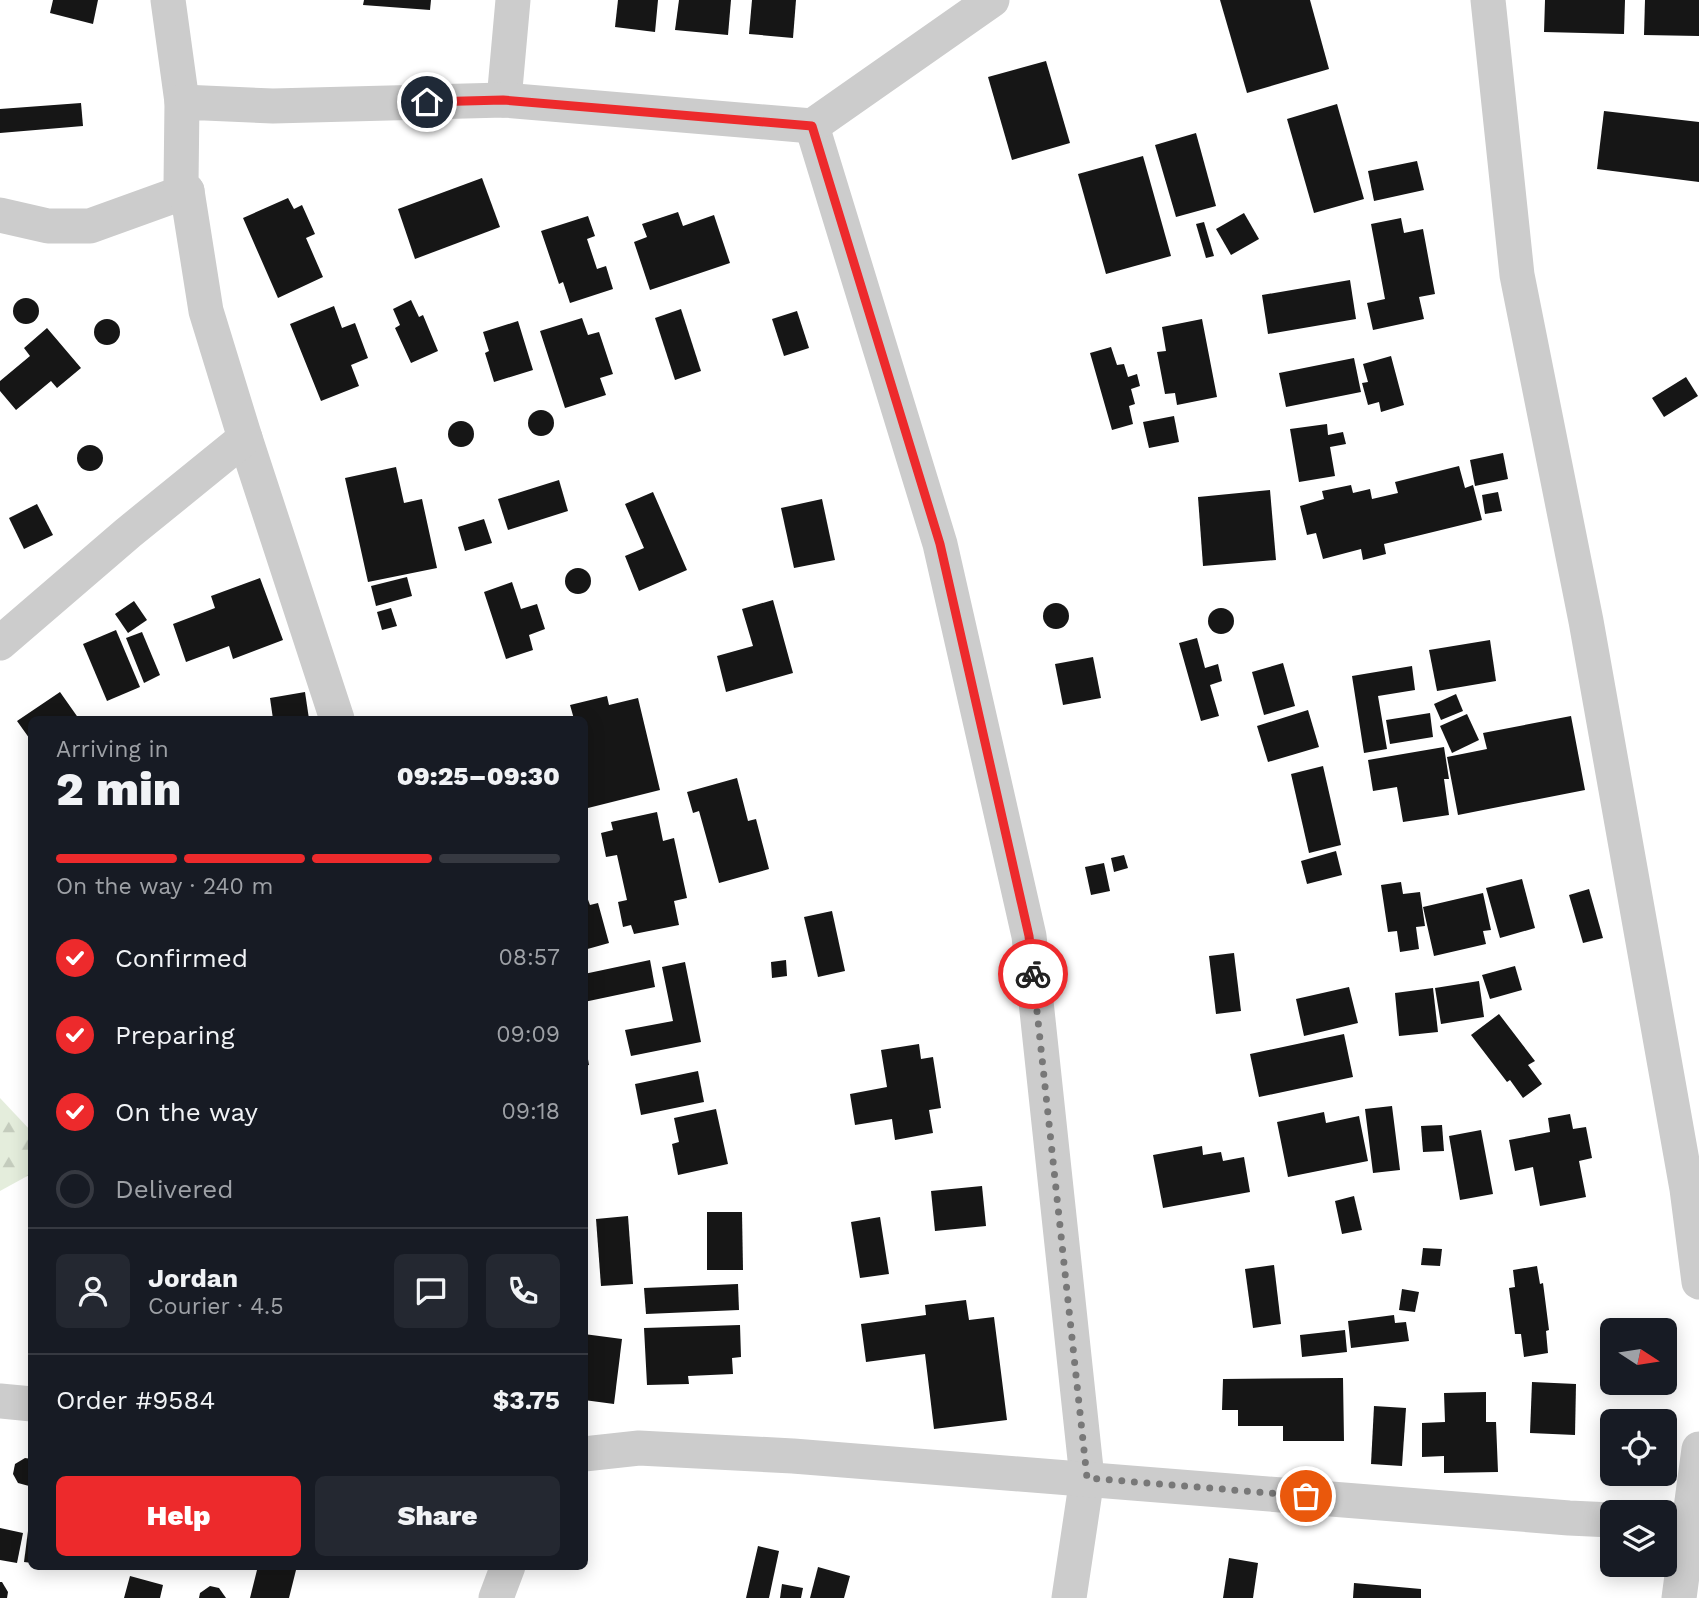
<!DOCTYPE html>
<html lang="en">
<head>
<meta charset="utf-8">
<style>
  :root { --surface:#171b24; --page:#242831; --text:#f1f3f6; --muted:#9ea1a6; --line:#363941; --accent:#ed2a2c }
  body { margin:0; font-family:"Work Sans",sans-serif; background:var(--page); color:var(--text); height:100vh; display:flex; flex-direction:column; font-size:26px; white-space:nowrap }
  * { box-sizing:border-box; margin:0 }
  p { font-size:23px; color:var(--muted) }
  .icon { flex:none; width:38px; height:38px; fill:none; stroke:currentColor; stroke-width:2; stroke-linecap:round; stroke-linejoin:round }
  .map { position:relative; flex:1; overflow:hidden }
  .panel { position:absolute; left:28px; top:716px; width:560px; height:854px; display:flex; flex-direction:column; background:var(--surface); border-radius:10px; box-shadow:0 4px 18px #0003 }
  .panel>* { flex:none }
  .needle { width:46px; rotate:102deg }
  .controls { position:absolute; left:1600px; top:1318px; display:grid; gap:14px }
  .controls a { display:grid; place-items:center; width:77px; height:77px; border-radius:10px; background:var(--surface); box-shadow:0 4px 18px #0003; font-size:35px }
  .pin { position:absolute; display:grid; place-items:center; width:60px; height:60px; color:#fff; margin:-30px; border:4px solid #fff; border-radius:50%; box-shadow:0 2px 7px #0007 }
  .courier { position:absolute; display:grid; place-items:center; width:70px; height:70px; margin:-35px; border:5px solid #ed2a2c; border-radius:50%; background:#fff; color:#222; box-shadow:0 2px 9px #0007 }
  .overview em { font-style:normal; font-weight:800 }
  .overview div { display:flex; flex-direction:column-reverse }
  .overview { display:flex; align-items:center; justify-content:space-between; height:119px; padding:0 28px }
  h1 { font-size:46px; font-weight:800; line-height:52px }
  .bar { display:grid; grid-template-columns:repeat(4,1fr); gap:10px 7px; align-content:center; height:84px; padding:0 28px }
  .bar i { height:9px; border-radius:5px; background:var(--line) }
  .bar .active { background:var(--accent) }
  .bar p { grid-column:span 4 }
  .line { display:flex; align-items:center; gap:18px; padding:0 28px; border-top:2px solid var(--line) }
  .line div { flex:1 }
  .round { display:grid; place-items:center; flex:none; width:74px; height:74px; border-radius:10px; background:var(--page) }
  ol { padding:0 28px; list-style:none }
  li { display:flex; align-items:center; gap:21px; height:77px }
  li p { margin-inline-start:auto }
  li .icon { padding:7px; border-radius:50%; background:var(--accent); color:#fff; stroke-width:4 }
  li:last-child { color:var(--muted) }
  li i { width:38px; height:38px; border:4px solid var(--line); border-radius:50% }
  .action { display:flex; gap:14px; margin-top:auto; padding:14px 28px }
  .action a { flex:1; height:80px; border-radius:10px; background:var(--accent); color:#fff; font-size:28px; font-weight:800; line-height:80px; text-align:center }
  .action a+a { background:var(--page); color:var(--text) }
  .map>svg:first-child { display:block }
</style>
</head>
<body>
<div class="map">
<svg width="1699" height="1598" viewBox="0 0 1699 1598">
  <defs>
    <pattern id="forest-firs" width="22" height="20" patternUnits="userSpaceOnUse" patternTransform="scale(1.75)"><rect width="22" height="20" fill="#e4eddc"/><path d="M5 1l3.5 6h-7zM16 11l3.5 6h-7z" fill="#c4ccbd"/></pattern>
  </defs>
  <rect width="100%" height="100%" fill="#fff"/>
  <polygon fill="url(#forest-firs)" points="0,1098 31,1131 31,1174 0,1191"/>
  <g fill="#161616">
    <polygon points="53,0 98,0 93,24 50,13"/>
    <polygon points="364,0 431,0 430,10 363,5"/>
    <polygon points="618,0 658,0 655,32 615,27"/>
    <polygon points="679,0 731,0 728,35 675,30"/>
    <polygon points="752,0 796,0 793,38 749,34"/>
    <polygon points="1220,0 1310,0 1329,69 1247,93"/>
    <polygon points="1545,0 1625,0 1624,34 1544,32"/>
    <polygon points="1645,0 1699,0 1699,36 1644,35"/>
    <polygon points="1046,61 1070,143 1012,160 988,77"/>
    <polygon points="81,103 83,126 0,133 0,109"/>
    <polygon points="1337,104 1364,199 1314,213 1287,119"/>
    <polygon points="1604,111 1699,122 1699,182 1597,169"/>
    <polygon points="1196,133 1216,206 1176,217 1155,145"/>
    <polygon points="1143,156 1171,256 1106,274 1078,174"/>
    <polygon points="1417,161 1424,190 1374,201 1368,171"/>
    <polygon points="482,178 500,227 415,259 398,209"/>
    <polygon points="288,198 294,209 302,205 315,234 306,238 323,277 278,298 243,218"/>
    <polygon points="678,212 683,226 714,215 730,263 650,290 634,242 647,237 642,224"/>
    <polygon points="1244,213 1259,239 1231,255 1216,229"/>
    <polygon points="588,216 595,236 587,239 597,269 606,266 613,289 570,303 563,282 559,284 541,231"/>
    <polygon points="1401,218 1404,233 1423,229 1435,294 1419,297 1424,319 1373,330 1367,303 1385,299 1371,224"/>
    <polygon points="1204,222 1214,256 1206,258 1196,224"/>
    <polygon points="1350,280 1356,319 1268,334 1262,295"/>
    <circle cx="26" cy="311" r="13"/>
    <polygon points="411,300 419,317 423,315 438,351 411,363 395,328 400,325 393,309"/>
    <polygon points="334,306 342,328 355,323 368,358 351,365 359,386 321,401 290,324"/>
    <polygon points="681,309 701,371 675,380 655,318"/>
    <polygon points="797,311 809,348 784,356 772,319"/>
    <polygon points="582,318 588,335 599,332 613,374 600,378 606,395 565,408 540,331"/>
    <circle cx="107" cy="332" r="13"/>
    <polygon points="1202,319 1217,397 1177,405 1175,393 1165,394 1157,352 1166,351 1162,327"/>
    <polygon points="518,321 533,370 494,382 485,353 489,351 483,332"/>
    <polygon points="47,328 81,368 57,388 51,381 16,410 0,391 0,381 30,356 24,348"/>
    <polygon points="1111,347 1117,365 1124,364 1128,377 1137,374 1140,386 1131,389 1135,404 1129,406 1133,424 1112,430 1090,353"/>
    <polygon points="1391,356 1404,405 1381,412 1379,402 1368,405 1362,383 1368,382 1363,364"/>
    <polygon points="1354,358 1361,392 1286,407 1279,373"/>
    <polygon points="1686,377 1698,396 1664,417 1652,398"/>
    <circle cx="541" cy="423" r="13"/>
    <polygon points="1174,416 1179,442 1149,448 1143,422"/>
    <circle cx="461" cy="434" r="13"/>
    <polygon points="1327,424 1328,435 1343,432 1346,444 1330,447 1335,476 1299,482 1290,429"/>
    <circle cx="90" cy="458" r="13"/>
    <polygon points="1503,453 1508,479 1475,486 1470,460"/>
    <polygon points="1459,466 1465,488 1473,485 1482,520 1384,544 1386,554 1363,560 1361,549 1323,559 1316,533 1307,535 1300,506 1324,499 1322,491 1351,485 1353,493 1370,489 1372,499 1398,493 1395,482"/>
    <polygon points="396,467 404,503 422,499 437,568 368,582 345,478"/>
    <polygon points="559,480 568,511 508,530 498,499"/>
    <polygon points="1270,490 1276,560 1203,566 1198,497"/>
    <polygon points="653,492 687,570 639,591 625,556 644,548 625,504"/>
    <polygon points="1498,492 1502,511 1485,514 1482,495"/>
    <polygon points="822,499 835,560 794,568 781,508"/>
    <polygon points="37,504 53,535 24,549 9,518"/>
    <polygon points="484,519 492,543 465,551 458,527"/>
    <circle cx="578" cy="581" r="13"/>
    <polygon points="407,577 412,596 376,606 371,586"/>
    <polygon points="260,578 283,640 233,659 229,646 186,662 173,624 215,608 211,596"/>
    <polygon points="512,582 521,609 537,604 545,629 529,635 533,650 506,659 484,592"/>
    <polygon points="773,600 793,673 726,692 717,656 753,646 742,609"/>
    <polygon points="134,601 147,620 128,633 115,614"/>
    <circle cx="1056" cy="616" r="13"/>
    <circle cx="1221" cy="621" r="13"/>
    <polygon points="391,608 397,626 382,630 377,612"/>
    <polygon points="116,630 140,687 107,701 83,644"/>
    <polygon points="142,632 160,675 144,683 126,638"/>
    <polygon points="1197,638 1205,668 1218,664 1222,681 1210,685 1219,716 1201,721 1179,643"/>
    <polygon points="1490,640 1496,681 1437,691 1429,650"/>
    <polygon points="1093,657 1101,698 1063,705 1055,664"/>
    <polygon points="1283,663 1295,706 1264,715 1252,672"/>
    <polygon points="1412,666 1415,690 1378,696 1387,749 1364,753 1352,676"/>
    <polygon points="60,692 79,719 32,719 32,742 17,721"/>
    <polygon points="305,692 309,719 273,719 270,698"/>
    <polygon points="1456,694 1463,711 1441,720 1434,704"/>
    <polygon points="607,696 609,705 638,698 660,790 584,809 584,719 574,719 570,705"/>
    <polygon points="1308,710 1319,747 1268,762 1257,726"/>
    <polygon points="1430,713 1433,737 1390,744 1386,720"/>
    <polygon points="1467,714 1479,740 1452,753 1440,726"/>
    <polygon points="1571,716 1585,790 1458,815 1447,757 1487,749 1483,733"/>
    <polygon points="1444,747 1449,779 1444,779 1449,815 1403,822 1397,787 1373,791 1368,760"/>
    <polygon points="1323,766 1341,845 1309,853 1291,774"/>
    <polygon points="737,778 748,821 756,819 769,869 719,883 699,811 693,813 687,792"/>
    <polygon points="657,812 663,841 674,838 687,898 674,901 679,925 634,934 631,925 623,927 618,902 627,900 617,855 606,857 601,833 613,830 611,822"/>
    <polygon points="1336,851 1342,875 1307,884 1301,861"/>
    <polygon points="1124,855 1128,868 1114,872 1111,858"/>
    <polygon points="1104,863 1110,891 1091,895 1085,867"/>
    <polygon points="1522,879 1535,928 1500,938 1486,888"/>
    <polygon points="1401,882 1403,894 1420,892 1425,926 1416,927 1419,949 1400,952 1397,931 1388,932 1381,885"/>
    <polygon points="584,889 590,905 598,903 609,943 584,950"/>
    <polygon points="1589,889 1603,938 1583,943 1569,895"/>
    <polygon points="1483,893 1491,930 1483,931 1486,944 1434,956 1423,907"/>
    <polygon points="832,911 845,971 818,977 804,917"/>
    <polygon points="1234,953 1241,1011 1216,1014 1209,956"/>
    <polygon points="650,960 655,987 584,1002 584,974"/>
    <polygon points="786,960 787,976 772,978 771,962"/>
    <polygon points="685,962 701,1042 631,1056 625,1030 673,1021 662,967"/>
    <polygon points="1515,966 1522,990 1490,999 1482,975"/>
    <polygon points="1479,981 1484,1017 1441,1024 1435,988"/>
    <polygon points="1349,987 1358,1023 1304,1036 1296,999"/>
    <polygon points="1433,988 1438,1032 1399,1036 1395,993"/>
    <polygon points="1499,1014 1535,1061 1528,1065 1542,1084 1523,1098 1510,1080 1507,1082 1471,1035"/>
    <polygon points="1344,1034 1353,1077 1259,1097 1250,1054"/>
    <polygon points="919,1044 921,1059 933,1057 941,1108 929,1110 933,1133 895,1140 892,1119 855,1125 850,1094 887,1087 881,1050"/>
    <polygon points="584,1048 586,1048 589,1065 584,1066"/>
    <polygon points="698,1071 704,1102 641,1115 635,1084"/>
    <polygon points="1392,1106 1400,1170 1373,1173 1365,1109"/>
    <polygon points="716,1109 728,1164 678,1175 672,1144 679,1142 674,1118"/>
    <polygon points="1324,1112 1326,1123 1359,1116 1368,1161 1288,1177 1277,1122"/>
    <polygon points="1570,1114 1573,1129 1586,1127 1592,1158 1579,1161 1586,1197 1540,1206 1533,1167 1515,1171 1509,1140 1550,1132 1548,1118"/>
    <polygon points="1442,1125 1444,1151 1423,1152 1421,1126"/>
    <polygon points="1481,1130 1493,1194 1460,1200 1449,1136"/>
    <polygon points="1202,1146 1203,1155 1221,1152 1223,1161 1244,1157 1250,1192 1163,1208 1153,1155"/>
    <polygon points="982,1186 986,1226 935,1231 931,1191"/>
    <polygon points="1354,1196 1362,1230 1342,1234 1335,1201"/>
    <polygon points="707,1212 742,1212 743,1270 707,1270"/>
    <polygon points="628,1216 633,1284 601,1286 596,1219"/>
    <polygon points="880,1217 889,1274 860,1278 851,1222"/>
    <polygon points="28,1218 32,1218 32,1266 29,1266"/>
    <polygon points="1423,1248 1442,1249 1440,1266 1421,1265"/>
    <polygon points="1274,1265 1281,1324 1253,1328 1245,1269"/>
    <polygon points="1537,1266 1540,1284 1543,1283 1549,1330 1546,1331 1548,1353 1524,1357 1521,1334 1515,1334 1509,1288 1515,1287 1513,1270"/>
    <polygon points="738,1284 739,1310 646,1314 644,1288"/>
    <polygon points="1402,1289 1419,1292 1415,1312 1399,1310"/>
    <polygon points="966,1300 969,1320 994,1317 1007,1420 934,1429 925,1354 866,1362 861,1324 926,1315 925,1305"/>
    <polygon points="1394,1315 1395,1323 1406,1322 1409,1341 1351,1348 1348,1321"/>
    <polygon points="740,1325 741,1357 732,1358 733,1374 688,1376 689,1384 647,1385 644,1328"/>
    <polygon points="1345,1330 1347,1352 1302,1357 1300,1335"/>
    <polygon points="584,1334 622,1339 614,1404 584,1400"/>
    <polygon points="1343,1378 1344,1441 1283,1441 1283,1426 1238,1426 1238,1410 1222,1410 1223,1379"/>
    <polygon points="1532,1382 1576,1384 1575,1435 1530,1433"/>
    <polygon points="1486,1392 1486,1422 1496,1422 1498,1472 1444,1473 1444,1456 1422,1457 1422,1423 1445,1422 1444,1393"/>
    <polygon points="1374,1406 1406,1408 1402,1466 1371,1464"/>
    <polygon points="25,1458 32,1459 32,1484 29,1486 18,1483 13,1474 15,1464"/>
    <polygon points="0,1528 23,1533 17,1563 0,1560"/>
    <polygon points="28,1531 32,1531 32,1563 24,1562"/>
    <polygon points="758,1546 779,1551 769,1598 746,1598"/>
    <polygon points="1229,1558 1258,1563 1253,1598 1223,1598"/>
    <polygon points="258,1566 297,1566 289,1598 250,1598"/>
    <polygon points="818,1567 850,1576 844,1598 810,1598"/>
    <polygon points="130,1576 163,1585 160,1598 124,1598"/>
    <polygon points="0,1582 2,1582 8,1592 7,1598 0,1598"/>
    <polygon points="1354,1583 1421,1589 1421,1598 1353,1598"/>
    <polygon points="782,1584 803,1588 801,1598 780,1598"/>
    <polygon points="210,1586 219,1588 226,1598 199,1598 200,1593"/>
  </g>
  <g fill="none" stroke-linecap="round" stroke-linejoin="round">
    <g stroke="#ccc" stroke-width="35">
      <polyline points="168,0 182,102"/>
      <polyline points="1488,0 1517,275 1586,621 1687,1189 1699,1282"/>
      <polyline points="504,100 513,0"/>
      <polyline points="812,126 940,544 1029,936 1087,1478 1069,1598"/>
      <polyline points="0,215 48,226 90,226 187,191"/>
      <polyline points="245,438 337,719"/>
      <polyline points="0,643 128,533 245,438 206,311 187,191 181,184 182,102 273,106 504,100 812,126 992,0"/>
      <polyline points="0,1401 32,1404"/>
      <polyline points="584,1454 639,1448 793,1456 1569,1518 1612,1520"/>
      <polyline points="496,1598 508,1566"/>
      <polyline points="1679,1598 1699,1449"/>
    </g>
  </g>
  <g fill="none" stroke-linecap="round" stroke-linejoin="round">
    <polyline stroke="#787878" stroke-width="7" stroke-dasharray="0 12.6" points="1033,974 1087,1478 1306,1496"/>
    <polyline stroke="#ed2a2c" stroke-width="9" points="427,102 503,100 812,126 940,544 1029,936 1033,974"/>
  </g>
</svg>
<div class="controls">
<a><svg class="needle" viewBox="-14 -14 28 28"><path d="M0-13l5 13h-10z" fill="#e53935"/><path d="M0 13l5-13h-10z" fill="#9ea1a6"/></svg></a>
<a><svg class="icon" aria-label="locate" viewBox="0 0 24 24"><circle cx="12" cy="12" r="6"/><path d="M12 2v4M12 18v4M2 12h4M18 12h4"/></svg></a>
<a><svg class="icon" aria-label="layers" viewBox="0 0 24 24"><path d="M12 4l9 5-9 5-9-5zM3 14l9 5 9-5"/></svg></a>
</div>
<div class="pin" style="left:1306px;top:1496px;background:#ea580c"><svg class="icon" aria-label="bag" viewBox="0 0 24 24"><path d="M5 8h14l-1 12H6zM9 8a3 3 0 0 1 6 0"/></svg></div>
<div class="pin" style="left:427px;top:102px;background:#1f2937"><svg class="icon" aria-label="home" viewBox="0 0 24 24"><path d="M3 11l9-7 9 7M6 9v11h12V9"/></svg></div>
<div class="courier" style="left:1033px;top:974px"><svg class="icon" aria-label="bike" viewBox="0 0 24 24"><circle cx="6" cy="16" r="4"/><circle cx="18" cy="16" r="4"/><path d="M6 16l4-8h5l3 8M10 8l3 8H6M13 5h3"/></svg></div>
<section class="panel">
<div class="overview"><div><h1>2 min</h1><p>Arriving in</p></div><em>09:25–09:30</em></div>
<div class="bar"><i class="active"></i><i class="active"></i><i class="active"></i><i></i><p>On the way · 240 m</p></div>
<ol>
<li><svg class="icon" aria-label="check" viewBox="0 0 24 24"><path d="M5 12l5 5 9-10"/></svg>Confirmed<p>08:57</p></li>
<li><svg class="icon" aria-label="check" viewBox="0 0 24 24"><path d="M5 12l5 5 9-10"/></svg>Preparing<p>09:09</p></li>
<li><svg class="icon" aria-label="check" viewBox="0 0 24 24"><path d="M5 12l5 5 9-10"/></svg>On the way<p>09:18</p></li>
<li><i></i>Delivered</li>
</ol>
<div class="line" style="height:126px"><a class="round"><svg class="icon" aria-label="person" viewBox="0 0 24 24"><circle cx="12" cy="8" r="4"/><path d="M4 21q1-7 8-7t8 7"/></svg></a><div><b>Jordan</b><p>Courier · 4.5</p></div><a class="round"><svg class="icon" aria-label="chat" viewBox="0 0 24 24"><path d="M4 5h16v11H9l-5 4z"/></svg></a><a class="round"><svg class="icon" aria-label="phone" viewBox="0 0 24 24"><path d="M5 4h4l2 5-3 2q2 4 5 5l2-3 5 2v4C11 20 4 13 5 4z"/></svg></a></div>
<div class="line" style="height:91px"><div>Order #9584</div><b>$3.75</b></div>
<div class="action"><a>Help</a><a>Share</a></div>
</section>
</div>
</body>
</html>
